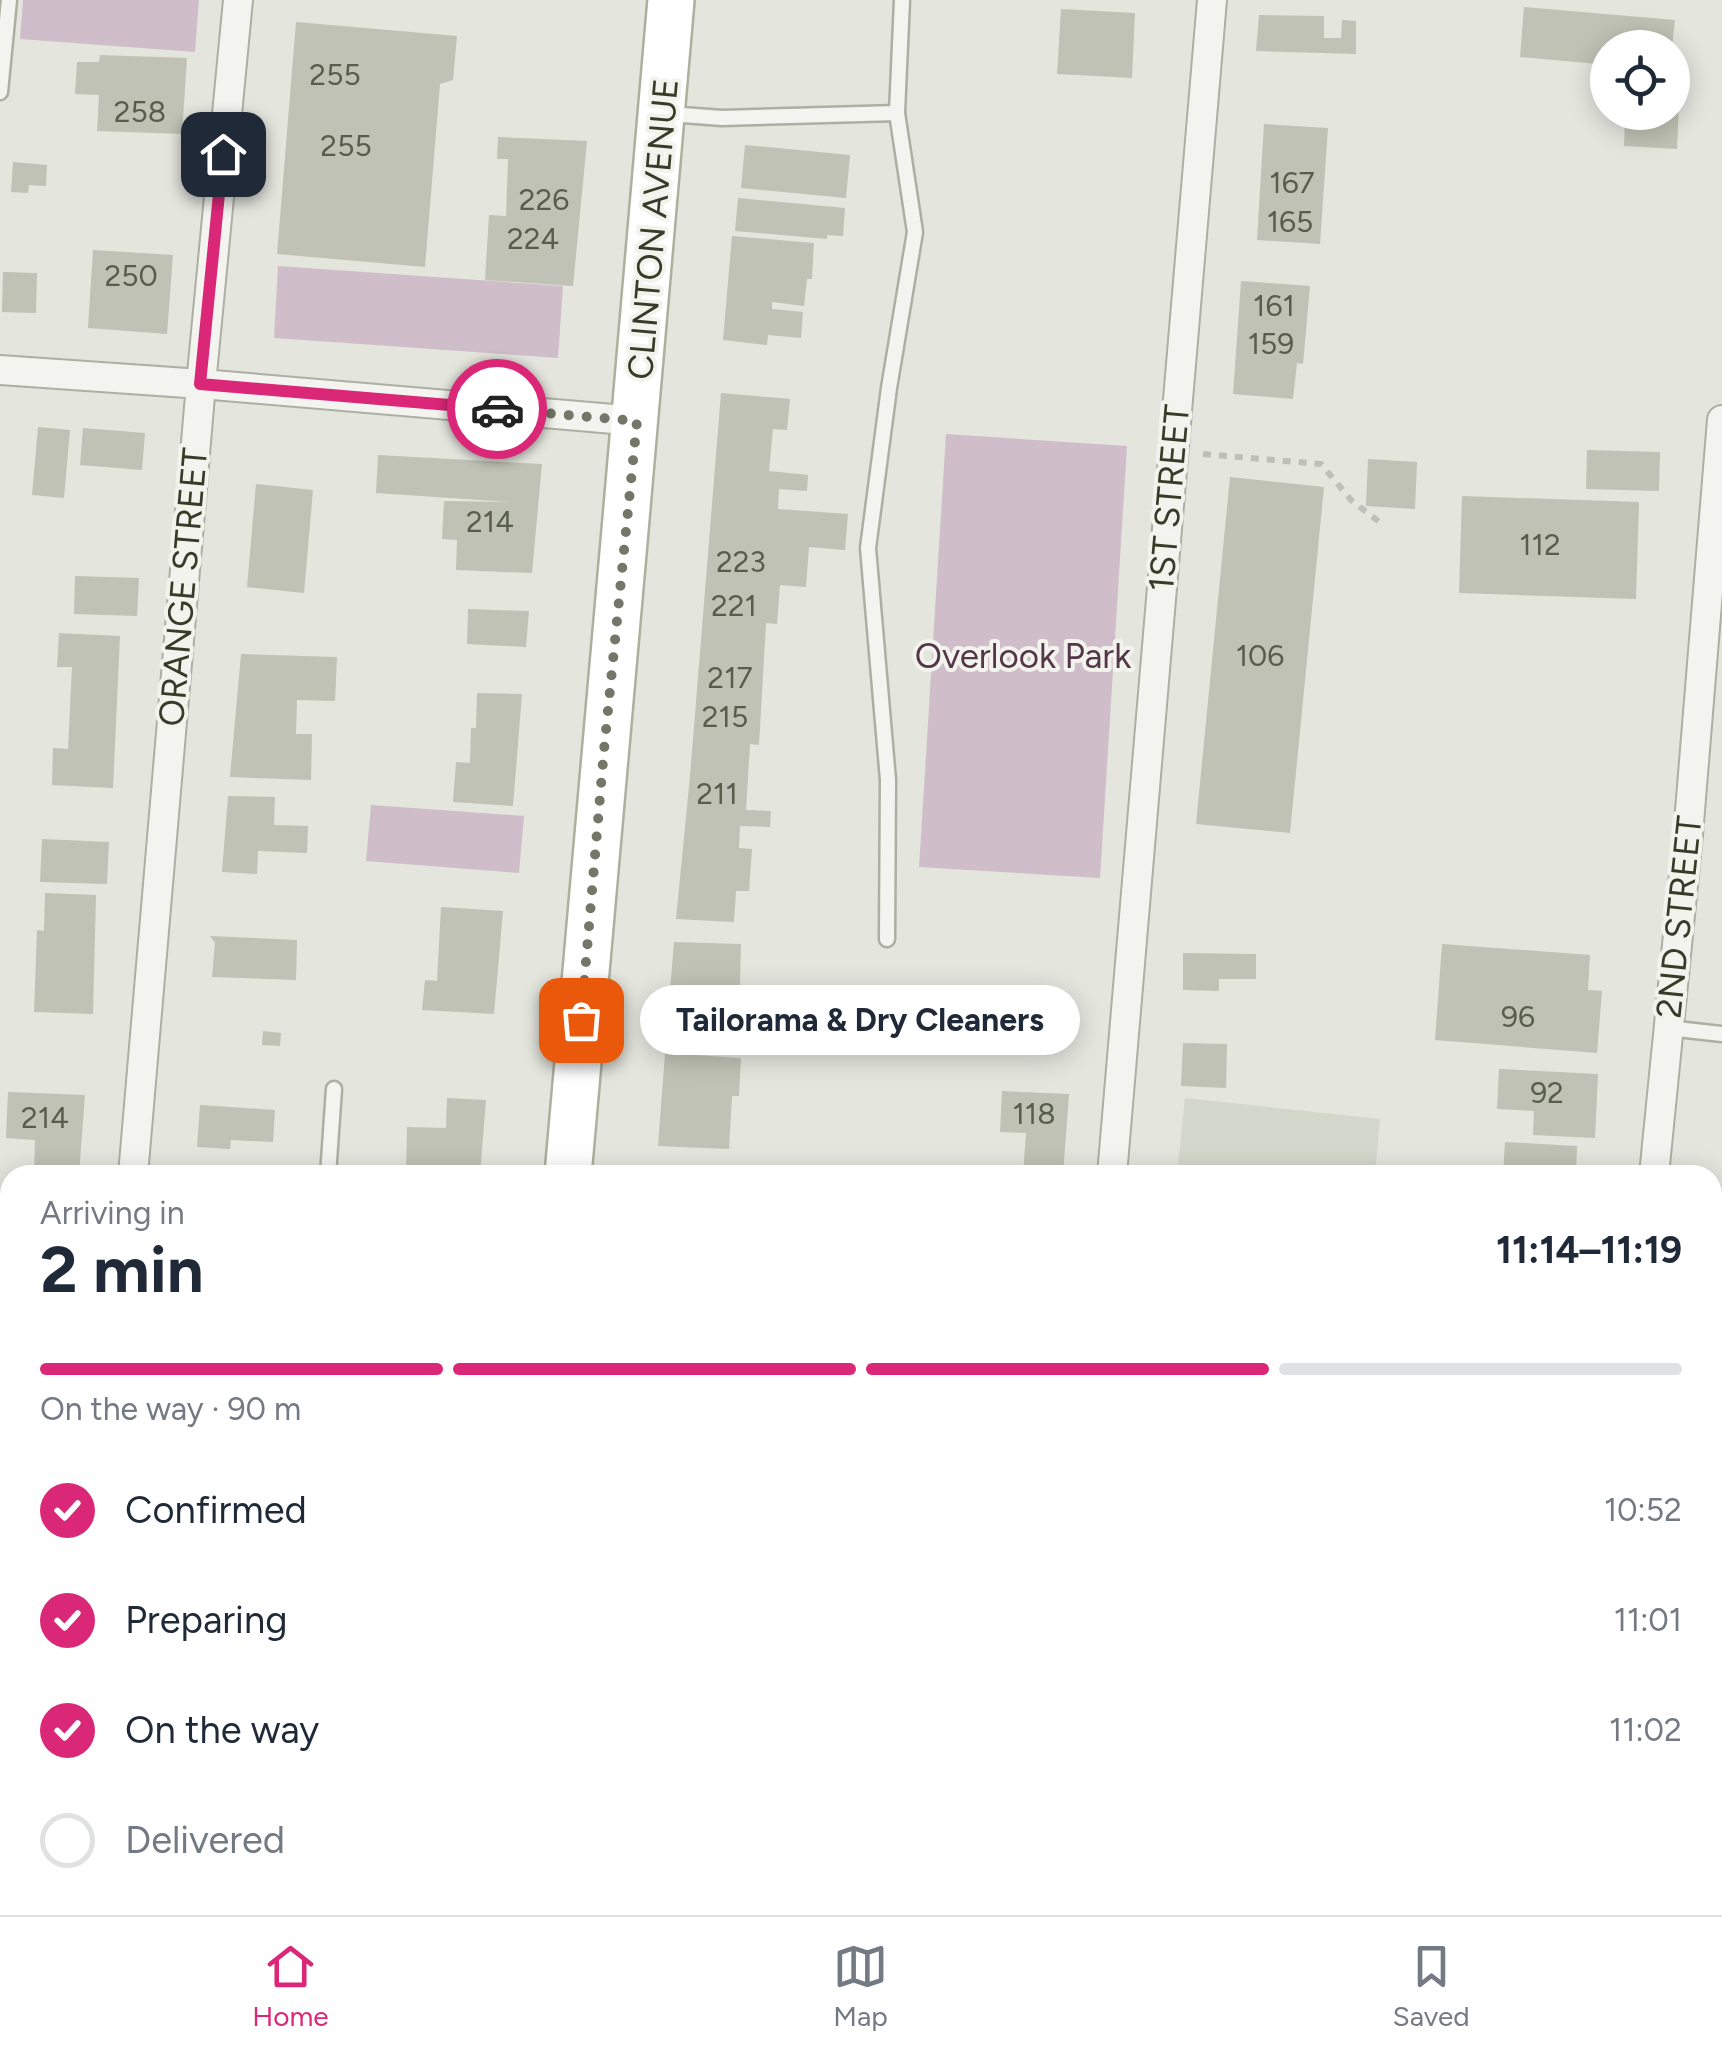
<!DOCTYPE html>
<html lang="en">
<head>
<meta charset="utf-8">
<style>
  :root { --surface:#fff; --page:#f6f6f7; --text:#1f2937; --muted:#747a83; --line:#e0e1e3; --accent:#db2777 }
  body { margin:0; font-family:Figtree,sans-serif; background:var(--page); color:var(--text); height:100vh; display:flex; flex-direction:column; font-size:38px; white-space:nowrap }
  * { box-sizing:border-box; margin:0 }
  p { font-size:32px; color:var(--muted) }
  .icon { flex:none; width:55px; height:55px; fill:none; stroke:currentColor; stroke-width:2; stroke-linecap:round; stroke-linejoin:round }
  .map { position:relative; flex:1; overflow:hidden }
  .details { position:absolute; left:0px; top:1165px; width:1722px; height:750px; display:flex; flex-direction:column; background:var(--surface); border-radius:30px 30px 0 0; box-shadow:0 5px 25px #0003 }
  .details>* { flex:none }
  .fabs { position:absolute; left:1590px; top:30px; display:grid; gap:20px }
  .fabs a { display:grid; place-items:center; width:100px; height:100px; border-radius:50%; background:var(--surface); box-shadow:0 5px 25px #0003; font-size:50px }
  .pin { position:absolute; display:grid; place-items:center; width:85px; height:85px; color:#fff; margin:-42px; border-radius:20px; box-shadow:0 5px 15px #0006 }
  .courier { position:absolute; display:grid; place-items:center; width:100px; height:100px; margin:-50px; border:8px solid #db2777; border-radius:50%; background:#fff; color:#222; box-shadow:0 2px 12px #0007 }
  .bubble { position:absolute; height:70px; border-radius:35px; background:var(--surface); box-shadow:0 5px 25px #0003; font-size:32px; font-weight:700; line-height:70px; text-align:center }
  .overview em { font-style:normal; font-weight:700 }
  .overview div { display:flex; flex-direction:column-reverse }
  .overview { display:flex; align-items:center; justify-content:space-between; height:170px; padding:0 40px }
  h1 { font-size:65px; font-weight:700; line-height:75px }
  .bar { display:grid; grid-template-columns:repeat(4,1fr); gap:15px 10px; align-content:center; height:120px; padding:0 40px }
  .bar i { height:12px; border-radius:8px; background:var(--line) }
  .bar .current { background:var(--accent) }
  .bar p { grid-column:span 4 }
  ol { padding:0 40px; list-style:none }
  li { display:flex; align-items:center; gap:30px; height:110px }
  li p { margin-inline-start:auto }
  li .icon { padding:10px; border-radius:50%; background:var(--accent); color:#fff; stroke-width:4 }
  li:last-child { color:var(--muted) }
  li i { width:55px; height:55px; border:5px solid var(--line); border-radius:50% }
  .dock { display:flex; justify-content:space-around; align-items:center; height:140px; border-top:2px solid var(--line); background:var(--surface); font-size:28px; color:var(--muted) }
  .dock a { display:grid; justify-items:center; gap:5px }
  .dock .current { color:var(--accent) }
  .map>svg:first-child { display:block }
</style>
</head>
<body>
<div class="map">
<svg width="1722" height="1915" viewBox="0 0 1722 1915">
  <rect width="100%" height="100%" fill="#e4e5dd"/>
  <polygon fill="#d4d7cb" points="1185,1098 1380,1119 1375,1175 1177,1175"/>
  <g fill="#cfbec9">
    <polygon points="23,0 199,0 195,52 20,39"/>
    <polygon points="278,266 563,286 558,358 274,338"/>
    <polygon points="946,434 1127,446 1100,878 919,867"/>
    <polygon points="371,805 524,816 519,873 366,861"/>
    <polygon points="115,1905 200,1905 199,1915 114,1915"/>
  </g>
  <g fill="#bfc2b4">
    <polygon points="1524,7 1675,20 1672,48 1608,48 1608,65 1520,57"/>
    <polygon points="1061,9 1135,13 1132,78 1057,74"/>
    <polygon points="1259,15 1324,16 1324,38 1341,38 1342,20 1356,21 1356,54 1256,51"/>
    <polygon points="296,22 457,36 453,80 440,84 425,267 277,254"/>
    <polygon points="100,55 187,58 182,134 97,131 99,95 75,94 77,62 99,62"/>
    <polygon points="1672,80 1680,81 1677,149 1624,146 1625,112 1672,112"/>
    <polygon points="1264,124 1328,128 1320,244 1257,240"/>
    <polygon points="498,137 587,141 573,286 485,280 489,215 506,216 508,159 497,159"/>
    <polygon points="745,145 850,155 846,198 741,188"/>
    <polygon points="13,162 47,165 46,186 29,185 28,193 11,192"/>
    <polygon points="738,198 845,208 843,236 827,235 827,239 735,231"/>
    <polygon points="732,236 814,243 812,279 807,279 804,306 772,302 772,309 803,312 801,338 768,335 767,345 723,340"/>
    <polygon points="93,250 173,255 167,334 88,328"/>
    <polygon points="3,272 37,273 36,313 2,312"/>
    <polygon points="1241,281 1310,286 1303,364 1297,363 1293,399 1233,394"/>
    <polygon points="721,393 790,399 787,430 773,429 769,471 808,475 807,491 779,489 778,509 848,514 845,550 809,547 806,587 780,585 777,624 766,623 759,745 750,744 746,810 771,811 770,827 740,826 739,848 752,849 749,891 736,891 734,922 676,919 690,776"/>
    <polygon points="38,427 70,430 64,498 32,495"/>
    <polygon points="83,428 145,433 142,470 80,465"/>
    <polygon points="1587,450 1660,452 1659,491 1586,489"/>
    <polygon points="378,455 542,464 532,573 456,570 457,540 442,539 444,501 511,502 376,493"/>
    <polygon points="1368,459 1417,462 1415,509 1366,506"/>
    <polygon points="1230,477 1324,487 1290,833 1196,824"/>
    <polygon points="256,484 313,490 304,593 247,587"/>
    <polygon points="1462,496 1639,502 1636,599 1459,593"/>
    <polygon points="75,576 139,578 137,616 74,614"/>
    <polygon points="468,609 529,611 526,647 467,644"/>
    <polygon points="59,633 120,636 113,788 52,785 53,748 68,749 72,667 57,667"/>
    <polygon points="241,654 337,657 335,701 297,700 296,734 312,734 311,780 230,777"/>
    <polygon points="477,693 522,694 513,806 453,802 456,762 470,763 471,728 476,728"/>
    <polygon points="228,796 275,797 274,825 308,826 307,853 258,851 257,874 222,872"/>
    <polygon points="42,839 109,842 107,884 40,882"/>
    <polygon points="45,893 96,895 93,1014 34,1012 37,930 44,931"/>
    <polygon points="441,907 503,911 494,1014 422,1010 425,980 437,981"/>
    <polygon points="210,936 297,940 296,980 212,977 215,943"/>
    <polygon points="674,942 741,944 740,985 787,985 787,1000 736,1000 736,1016 668,1014"/>
    <polygon points="1442,944 1590,955 1588,990 1602,991 1597,1053 1435,1040"/>
    <polygon points="1183,953 1256,954 1256,979 1219,979 1219,991 1183,990"/>
    <polygon points="263,1031 281,1033 280,1046 262,1045"/>
    <polygon points="1183,1043 1227,1044 1226,1088 1181,1086"/>
    <polygon points="665,1053 741,1058 739,1096 732,1096 729,1149 658,1146"/>
    <polygon points="1499,1069 1598,1074 1595,1138 1533,1135 1534,1111 1497,1109"/>
    <polygon points="1002,1091 1069,1094 1063,1175 1023,1175 1026,1133 1000,1132"/>
    <polygon points="8,1092 85,1095 79,1175 34,1175 35,1140 6,1138"/>
    <polygon points="447,1098 486,1100 480,1175 406,1175 407,1127 446,1128"/>
    <polygon points="200,1105 275,1110 273,1142 231,1140 230,1149 197,1147"/>
    <polygon points="1505,1142 1577,1146 1576,1175 1503,1175"/>
    <polygon points="0,1215 10,1215 10,1294 0,1293"/>
    <rect x="0" y="1346" width="10" height="38"/>
    <rect x="1712" y="1451" width="10" height="58"/>
    <polygon points="0,1476 10,1477 10,1556 0,1555"/>
    <polygon points="1712,1515 1722,1515 1722,1609 1712,1608"/>
    <polygon points="1712,1611 1722,1612 1722,1656 1712,1656"/>
    <rect x="0" y="1670" width="10" height="79"/>
    <polygon points="1712,1724 1722,1724 1722,1808 1712,1807"/>
    <polygon points="0,1759 10,1760 10,1825 0,1824"/>
    <rect x="1712" y="1818" width="10" height="39"/>
    <polygon points="0,1835 10,1836 8,1911 0,1910"/>
    <polygon points="310,1905 416,1905 416,1915 309,1915"/>
    <polygon points="1406,1905 1542,1905 1541,1915 1507,1915 1406,1908"/>
  </g>
  <g fill="none" stroke-linecap="round" stroke-linejoin="round">
    <defs>
      <g id="service">
        <polyline points="0,92 9,0"/>
        <polyline points="897,113 902,0"/>
        <polyline points="669,114 722,118 897,113 915,232 889,388 868,548 888,780 887,939"/>
        <polyline points="1668,1028 1722,1034"/>
        <polyline points="328,1175 334,1089"/>
        <polyline points="1301,1915 1302,1905"/>
      </g>
      <g id="minor">
        <polyline points="0,370 201,384 637,421"/>
        <polyline points="133,1175 201,384 238,0"/>
        <polyline points="1112,1175 1212,0"/>
        <polyline points="1654,1175 1688,835 1722,420"/>
        <polyline points="0,1607 10,1608"/>
        <polyline points="765,1905 862,1915"/>
        <polyline points="78,1915 79,1905"/>
        <polyline points="1049,1915 1050,1905"/>
        <polyline points="1588,1915 1589,1905"/>
      </g>
      <g id="primary">
        <path d="M568 1175C601 783 639 392 671 0"/>
        <polyline points="506,1915 507,1905"/>
      </g>
    </defs>
    <use href="#service" stroke="#adafa3" stroke-width="19"/>
    <use href="#minor" stroke="#adafa3" stroke-width="32"/>
    <use href="#primary" stroke="#adb09d" stroke-width="50"/>
    <polyline stroke="#bec0b7" stroke-width="6" stroke-dasharray="8 8" stroke-linecap="butt" points="1203,454 1321,464 1351,500 1382,524"/>
    <use href="#service" stroke="#f3f4ef" stroke-width="14"/>
    <use href="#minor" stroke="#f3f4ef" stroke-width="28"/>
    <use href="#primary" stroke="#fff" stroke-width="45"/>
  </g>
  <g fill="none" stroke-linecap="round" stroke-linejoin="round">
    <polyline stroke="#747667" stroke-width="10" stroke-dasharray="0 18" points="497,409 637,421 604,750 581,1020"/>
    <polyline stroke="#db2777" stroke-width="12" points="223,154 200,384 497,409"/>
  </g>
  <g text-anchor="middle" dominant-baseline="central" stroke-width="8" stroke-linejoin="round" paint-order="stroke">
    <g font-size="30" fill="#595d4b">
      <text x="335" y="74">255</text>
      <text x="140" y="111">258</text>
      <text x="346" y="145">255</text>
      <text x="1292" y="182">167</text>
      <text x="544" y="199">226</text>
      <text x="1290" y="221">165</text>
      <text x="533" y="238">224</text>
      <text x="131" y="275">250</text>
      <text x="1274" y="305">161</text>
      <text x="1271" y="343">159</text>
      <text x="490" y="521">214</text>
      <text x="1540" y="544">112</text>
      <text x="741" y="561">223</text>
      <text x="734" y="605">221</text>
      <text x="1260" y="655">106</text>
      <text x="730" y="677">217</text>
      <text x="725" y="716">215</text>
      <text x="717" y="793">211</text>
      <text x="1518" y="1016">96</text>
      <text x="1547" y="1092">92</text>
      <text x="1034" y="1113">118</text>
      <text x="45" y="1117">214</text>
    </g>
    <g font-size="35" fill="#373b28" stroke="#f2f3ec">
      <text transform="translate(653 229) rotate(-85)">CLINTON AVENUE</text>
      <text transform="translate(1169 498) rotate(-85)">1ST STREET</text>
      <text transform="translate(183 587) rotate(-85)">ORANGE STREET</text>
      <text transform="translate(1679 917) rotate(-84)">2ND STREET</text>
    </g>
    <g font-size="35" fill="#553649" stroke="#f2f3ec">
      <text x="1023" y="656">Overlook Park</text>
    </g>
  </g>
</svg>
<div class="fabs">
<a><svg class="icon" aria-label="locate" viewBox="0 0 24 24"><circle cx="12" cy="12" r="6"/><path d="M12 2v4M12 18v4M2 12h4M18 12h4"/></svg></a>
</div>
<div class="pin" style="left:581px;top:1020px;background:#ea580c"><svg class="icon" aria-label="bag" viewBox="0 0 24 24"><path d="M5 8h14l-1 12H6zM9 8a3 3 0 0 1 6 0"/></svg></div>
<div class="pin" style="left:223px;top:154px;background:#1f2937"><svg class="icon" aria-label="home" viewBox="0 0 24 24"><path d="M3 11l9-7 9 7M6 9v11h12V9"/></svg></div>
<div class="courier" style="left:497px;top:409px"><svg class="icon" aria-label="car" viewBox="0 0 24 24"><path d="M5 17H2v-5l4-1 3-4h7l3 4 3 1v5h-3M9 17h6M6 11h13"/><circle cx="7" cy="17" r="2"/><circle cx="17" cy="17" r="2"/></svg></div>
<div class="bubble" style="left:640px;top:985px;width:440px">Tailorama &amp; Dry Cleaners</div>
<section class="details">
<div class="overview"><div><h1>2 min</h1><p>Arriving in</p></div><em>11:14–11:19</em></div>
<div class="bar"><i class="current"></i><i class="current"></i><i class="current"></i><i></i><p>On the way · 90 m</p></div>
<ol>
<li><svg class="icon" aria-label="check" viewBox="0 0 24 24"><path d="M5 12l5 5 9-10"/></svg>Confirmed<p>10:52</p></li>
<li><svg class="icon" aria-label="check" viewBox="0 0 24 24"><path d="M5 12l5 5 9-10"/></svg>Preparing<p>11:01</p></li>
<li><svg class="icon" aria-label="check" viewBox="0 0 24 24"><path d="M5 12l5 5 9-10"/></svg>On the way<p>11:02</p></li>
<li><i></i>Delivered</li>
</ol>
</section>
</div>
<nav class="dock">
<a class="current"><svg class="icon" aria-label="home" viewBox="0 0 24 24"><path d="M3 11l9-7 9 7M6 9v11h12V9"/></svg>Home</a>
<a><svg class="icon" aria-label="map" viewBox="0 0 24 24"><path d="M3 6l6-2 6 2 6-2v14l-6 2-6-2-6 2zM9 4v14M15 6v14"/></svg>Map</a>
<a><svg class="icon" aria-label="saved" viewBox="0 0 24 24"><path d="M7 4h10v16l-5-4-5 4z"/></svg>Saved</a>
</nav>
</body>
</html>
